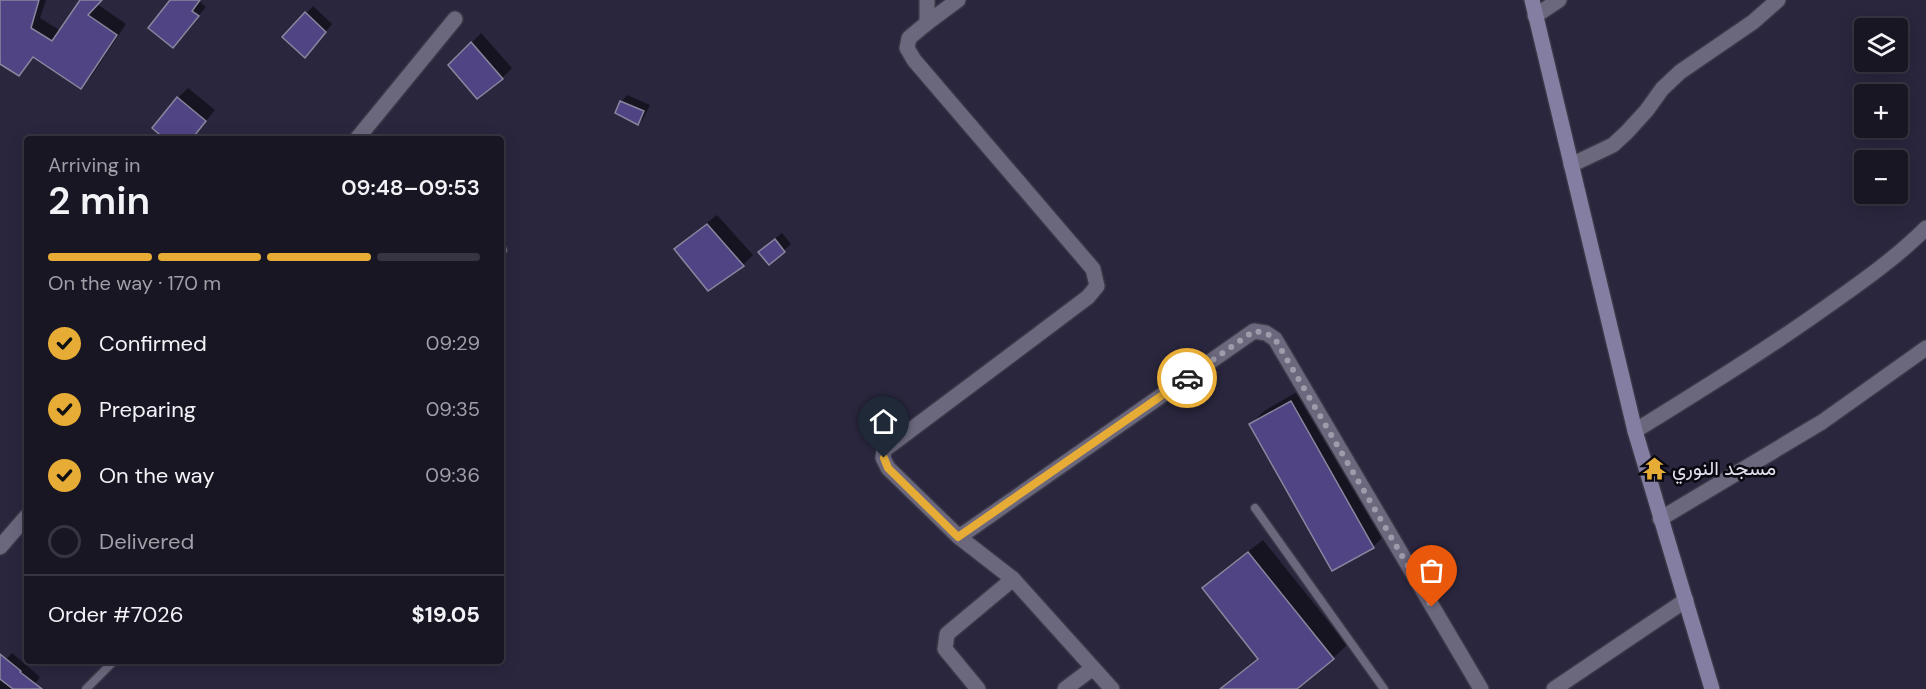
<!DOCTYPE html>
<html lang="en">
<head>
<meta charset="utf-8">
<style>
  :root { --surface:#181623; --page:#252330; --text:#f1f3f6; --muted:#9f9fa6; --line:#363541; --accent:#e6ac36 }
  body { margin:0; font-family:"DM Sans",Vazirmatn,sans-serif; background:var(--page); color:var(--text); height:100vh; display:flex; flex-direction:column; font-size:22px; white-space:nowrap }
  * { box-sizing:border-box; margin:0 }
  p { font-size:20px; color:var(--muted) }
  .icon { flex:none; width:33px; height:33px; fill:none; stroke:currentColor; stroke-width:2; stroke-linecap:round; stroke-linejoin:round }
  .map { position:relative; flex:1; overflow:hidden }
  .sheet { position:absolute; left:24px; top:136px; width:480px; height:528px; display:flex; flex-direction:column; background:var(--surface); border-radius:6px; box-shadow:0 3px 15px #0003,0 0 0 2px var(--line) }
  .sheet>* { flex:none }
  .buttons { position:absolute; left:1854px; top:18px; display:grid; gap:12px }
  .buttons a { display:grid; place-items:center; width:54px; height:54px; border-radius:6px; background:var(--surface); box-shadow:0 3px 15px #0003,0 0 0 2px var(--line); font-size:30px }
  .pin { position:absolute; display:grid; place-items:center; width:51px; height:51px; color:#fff; margin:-62px -26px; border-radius:50% 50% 50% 0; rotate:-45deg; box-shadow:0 0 6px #0007 }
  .pin .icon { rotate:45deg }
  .courier { position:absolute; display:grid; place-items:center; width:60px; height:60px; margin:-30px; border:4px solid #e6ac36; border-radius:50%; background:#fff; color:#222; box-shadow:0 2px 8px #0007 }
  .overview em { font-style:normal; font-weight:600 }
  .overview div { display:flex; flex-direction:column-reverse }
  .overview { display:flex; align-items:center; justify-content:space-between; height:102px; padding:0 24px }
  h1 { font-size:39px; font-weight:600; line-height:45px }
  .bar { display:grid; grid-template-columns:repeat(4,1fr); gap:9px 6px; align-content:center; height:72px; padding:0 24px }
  .bar i { height:8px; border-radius:4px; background:var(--line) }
  .bar .current { background:var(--accent) }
  .bar p { grid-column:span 4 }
  .line { display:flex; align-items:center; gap:15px; padding:0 24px; border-top:2px solid var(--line) }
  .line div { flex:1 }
  ol { padding:0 24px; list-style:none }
  li { display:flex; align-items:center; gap:18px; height:66px }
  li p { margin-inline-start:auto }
  li .icon { padding:6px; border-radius:50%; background:var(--accent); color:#111; stroke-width:4 }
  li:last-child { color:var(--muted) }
  li i { width:33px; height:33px; border:3px solid var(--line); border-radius:50% }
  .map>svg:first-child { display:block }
</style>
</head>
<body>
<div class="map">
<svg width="1926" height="689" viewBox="0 0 1926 689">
  <rect width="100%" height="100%" fill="#201d2f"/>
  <path fill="#2a263e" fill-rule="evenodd" d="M0 0H1926V689H0ZM1864 28H1898V62H1864ZM1864 94H1898V128H1864ZM27 140H501V662H27ZM1864 160H1898V194H1864Z"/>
  <g fill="#0007">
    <polygon points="0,0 46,0 40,18 61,31 82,0 101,0 97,4 126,24 91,77 80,87 35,56 19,74 0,62"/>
    <polygon points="172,0 201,0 200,2 206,7 173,46"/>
    <polygon points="313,6 332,24 311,50 284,37"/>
    <polygon points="481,33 512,68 502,78 450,65"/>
    <polygon points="188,88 215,110 190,140 178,98"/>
    <polygon points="627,95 650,105 644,117 638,124 621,102"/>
    <polygon points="717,215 753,255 743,265 709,289 676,249 686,239"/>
    <polygon points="782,233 791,244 770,263 766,246"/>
    <polygon points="1304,388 1387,533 1374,546 1333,569 1251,424 1264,411"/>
    <polygon points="1263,540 1347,645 1333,658 1298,686 1300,689 1219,689 1259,657 1204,589 1217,575"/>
    <polygon points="12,653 40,677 31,689 0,689 0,666"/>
  </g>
  <g fill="#514485" stroke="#89879e" stroke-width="1.5">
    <polygon points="0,0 39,0 31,28 52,41 80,0 102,0 88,15 117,35 81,89 33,57 19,76 0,64"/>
    <polygon points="170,0 200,0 192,11 199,16 173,48 148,28"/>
    <polygon points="305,12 326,32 305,58 282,37"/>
    <polygon points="471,42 503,79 477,99 448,65"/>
    <polygon points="177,97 206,121 191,140 166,140 152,128"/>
    <polygon points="620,101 644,111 638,125 615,113"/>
    <polygon points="707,224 744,266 708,291 674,249"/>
    <polygon points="775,239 785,252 769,265 758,252"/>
    <polygon points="1291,401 1374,548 1332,571 1249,424"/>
    <polygon points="1248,552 1334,659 1297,689 1220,689 1258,659 1202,588"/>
    <polygon points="0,654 21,671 20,672 42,689 13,689 0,679"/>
  </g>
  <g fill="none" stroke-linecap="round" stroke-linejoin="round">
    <defs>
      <g id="lane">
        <polyline points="501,251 503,250"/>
        <polyline points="1255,508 1384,689"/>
        <polyline points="86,689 113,662"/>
      </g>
      <g id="street">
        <polyline points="927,0 927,23 958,0"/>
        <polyline points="1535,16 1559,0"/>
        <polyline points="927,23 909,38 907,48 914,60 1093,269 1097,286 1088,297 884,450 883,458 888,468 959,537 1254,331 1266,333 1275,339 1481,689"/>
        <polyline points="356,140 455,19"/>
        <polyline points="1571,165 1613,145 1627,132 1647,110 1662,89 1680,72 1753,22 1778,0"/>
        <path d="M1635 431C1701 390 1766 350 1829 305 1863 281 1897 257 1926 228"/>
        <polyline points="1660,519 1822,422 1926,348"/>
        <polyline points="959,537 1013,579"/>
        <polyline points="0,547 27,516"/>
        <polyline points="978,689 945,649 947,634 1013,579 1112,689"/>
        <polyline points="1065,689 1093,668"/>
        <polyline points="1554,689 1686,600"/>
      </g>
      <polyline id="secondary" points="1532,0 1635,431 1712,689"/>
    </defs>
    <use href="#lane" stroke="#3a3746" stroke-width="11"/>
    <use href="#street" stroke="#3a3746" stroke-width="18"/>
    <use href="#secondary" stroke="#3a3746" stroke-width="18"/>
    <use href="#lane" stroke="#6b687e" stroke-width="8"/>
    <use href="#street" stroke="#6b687e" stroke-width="15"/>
    <use href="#secondary" stroke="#847ea2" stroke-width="15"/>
  </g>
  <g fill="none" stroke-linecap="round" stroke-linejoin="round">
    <polyline stroke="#9e9caa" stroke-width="6" stroke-dasharray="0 10.8" points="1187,378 1254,331 1266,333 1275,339 1432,607"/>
    <polyline stroke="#e6ac36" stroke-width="8" points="884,458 888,468 958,537 1187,378"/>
  </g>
  <defs>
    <symbol id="temple-bare" viewBox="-9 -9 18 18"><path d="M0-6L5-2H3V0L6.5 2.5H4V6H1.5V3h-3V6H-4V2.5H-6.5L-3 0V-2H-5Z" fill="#e6ac36" stroke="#0a0810" stroke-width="2.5" paint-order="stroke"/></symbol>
  </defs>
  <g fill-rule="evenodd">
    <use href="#temple-bare" x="1638" y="452" width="33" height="33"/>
  </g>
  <g text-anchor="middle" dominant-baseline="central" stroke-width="5" stroke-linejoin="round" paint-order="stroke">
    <g font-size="20" fill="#e2e0ed" stroke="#0a0810" text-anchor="start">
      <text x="1672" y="468">مسجد النوري</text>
    </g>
  </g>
</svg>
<div class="buttons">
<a><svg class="icon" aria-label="layers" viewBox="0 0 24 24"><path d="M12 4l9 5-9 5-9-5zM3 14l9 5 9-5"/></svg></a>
<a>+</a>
<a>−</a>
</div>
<div class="pin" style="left:1432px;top:607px;background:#ea580c"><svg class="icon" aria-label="bag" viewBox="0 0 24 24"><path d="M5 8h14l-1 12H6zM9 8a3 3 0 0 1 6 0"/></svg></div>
<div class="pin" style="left:884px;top:458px;background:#1f2937"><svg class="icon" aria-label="home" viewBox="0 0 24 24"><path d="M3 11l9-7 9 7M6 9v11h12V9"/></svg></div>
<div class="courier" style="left:1187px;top:378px"><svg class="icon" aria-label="car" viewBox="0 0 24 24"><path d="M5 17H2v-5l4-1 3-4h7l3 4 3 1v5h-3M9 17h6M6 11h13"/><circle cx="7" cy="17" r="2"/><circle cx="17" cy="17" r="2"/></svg></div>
<section class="sheet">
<div class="overview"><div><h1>2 min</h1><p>Arriving in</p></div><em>09:48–09:53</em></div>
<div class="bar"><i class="current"></i><i class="current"></i><i class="current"></i><i></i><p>On the way · 170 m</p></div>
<ol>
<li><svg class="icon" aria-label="check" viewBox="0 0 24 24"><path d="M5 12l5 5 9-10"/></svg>Confirmed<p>09:29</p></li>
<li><svg class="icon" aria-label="check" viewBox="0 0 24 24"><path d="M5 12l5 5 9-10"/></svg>Preparing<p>09:35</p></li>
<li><svg class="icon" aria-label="check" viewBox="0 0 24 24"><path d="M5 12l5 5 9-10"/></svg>On the way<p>09:36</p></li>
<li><i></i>Delivered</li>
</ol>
<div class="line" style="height:78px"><div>Order #7026</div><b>$19.05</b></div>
</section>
</div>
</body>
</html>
